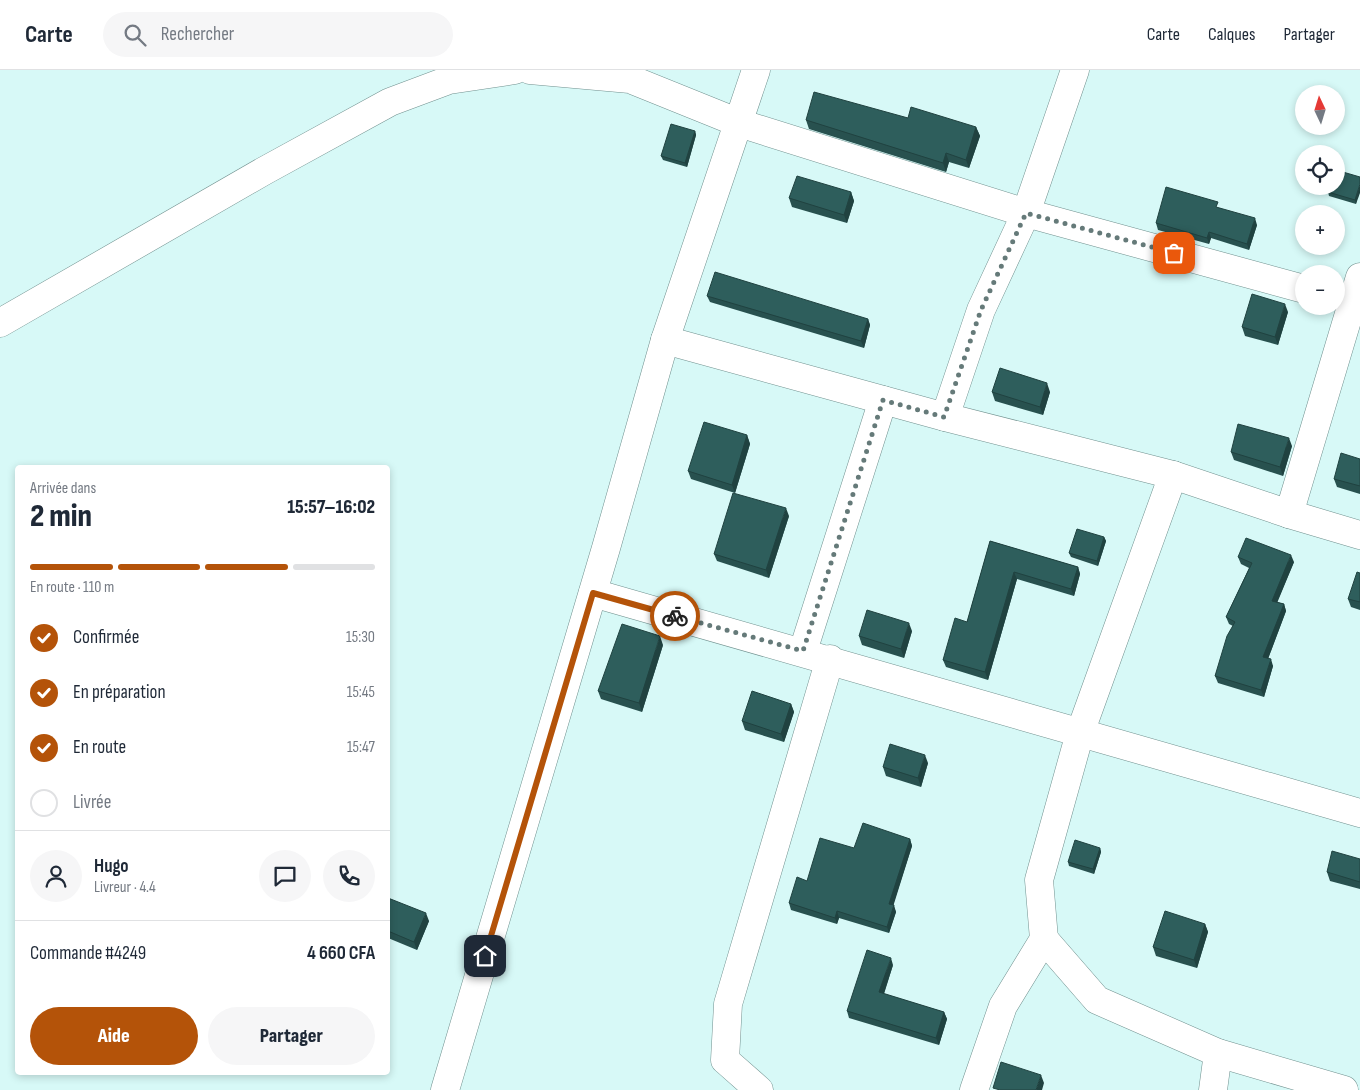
<!DOCTYPE html>
<html lang="fr">
<head>
<meta charset="utf-8">
<style>
  :root { --surface:#fff; --page:#f6f6f7; --text:#1f2937; --muted:#747a83; --line:#e0e1e3; --accent:#b45309 }
  body { margin:0; font-family:"Sofia Sans Condensed",sans-serif; background:var(--page); color:var(--text); height:100vh; display:flex; flex-direction:column; font-size:19px; white-space:nowrap }
  * { box-sizing:border-box; margin:0 }
  p { font-size:16px; color:var(--muted) }
  .icon { flex:none; width:28px; height:28px; fill:none; stroke:currentColor; stroke-width:2; stroke-linecap:round; stroke-linejoin:round }
  .map { position:relative; flex:1; overflow:hidden }
  .side { position:absolute; left:15px; top:395px; width:375px; height:610px; display:flex; flex-direction:column; background:var(--surface); border-radius:5px; box-shadow:0 2px 8px #0003 }
  .side>* { flex:none }
  .needle { width:32px; rotate:356deg }
  .tools { position:absolute; left:1295px; top:15px; display:grid; gap:10px }
  .tools a { display:grid; place-items:center; width:50px; height:50px; border-radius:50%; background:var(--surface); box-shadow:0 2px 8px #0003; font-size:25px }
  .pin { position:absolute; display:grid; place-items:center; width:42px; height:42px; color:#fff; margin:-21px; border-radius:10px; box-shadow:0 2px 8px #0006 }
  .courier { position:absolute; display:grid; place-items:center; width:50px; height:50px; margin:-25px; border:4px solid #b45309; border-radius:50%; background:#fff; color:#222; box-shadow:0 1px 6px #0007 }
  .overview em { font-style:normal; font-weight:800 }
  .overview div { display:flex; flex-direction:column-reverse }
  .overview { display:flex; align-items:center; justify-content:space-between; height:85px; padding:0 15px }
  h1 { font-size:32px; font-weight:800; line-height:38px }
  .bar { display:grid; grid-template-columns:repeat(4,1fr); gap:8px 5px; align-content:center; height:60px; padding:0 15px }
  .bar i { height:6px; border-radius:4px; background:var(--line) }
  .bar .active { background:var(--accent) }
  .bar p { grid-column:span 4 }
  .line { display:flex; align-items:center; gap:12px; padding:0 15px; border-top:1px solid var(--line) }
  .line div { flex:1 }
  .round { display:grid; place-items:center; flex:none; width:52px; height:52px; border-radius:26px; background:var(--page) }
  ol { padding:0 15px; list-style:none }
  li { display:flex; align-items:center; gap:15px; height:55px }
  li p { margin-inline-start:auto }
  li .icon { padding:5px; border-radius:50%; background:var(--accent); color:#fff; stroke-width:4 }
  li:last-child { color:var(--muted) }
  li i { width:28px; height:28px; border:2px solid var(--line); border-radius:50% }
  .action { display:flex; gap:10px; margin-top:auto; padding:10px 15px }
  .action a { flex:1; height:58px; border-radius:30px; background:var(--accent); color:#fff; font-size:20px; font-weight:800; line-height:58px; text-align:center }
  .action a+a { background:var(--page); color:var(--text) }
  header { display:flex; align-items:center; gap:30px; box-sizing:border-box; height:70px; padding:0 25px; background:var(--surface); border-bottom:1px solid var(--line) }
  header strong { font-size:24px }
  nav { display:flex; gap:28px; margin-inline-start:auto; font-size:18px }
  .search { width:350px; height:45px; background:var(--page); display:flex; align-items:center; gap:12px; box-sizing:border-box; padding:0 18px; border-radius:28px; color:var(--muted); font-size:19px }
  .map>svg:first-child { display:block }
</style>
</head>
<body>
<header>
<strong>Carte</strong>
<div class="search"><svg class="icon" aria-label="search" viewBox="0 0 24 24"><circle cx="10" cy="10" r="6"/><path d="M15 15l6 6"/></svg>Rechercher</div>
<nav><a>Carte</a><a>Calques</a><a>Partager</a></nav>
</header>
<div class="map">
<svg width="1360" height="1020" viewBox="0 0 1360 1020">
  <rect width="100%" height="100%" fill="#d7f9f7"/>
  <g fill="none" stroke-linecap="round" stroke-linejoin="round">
    <defs>
      <g id="minor">
        <polyline points="530,0 630,9 739,53 1026,143 1304,219"/>
        <polyline points="0,253 264,101 390,32 449,10 515,0"/>
        <polyline points="665,270 945,347 1173,405 1289,444 1360,465"/>
        <polyline points="945,347 981,240 1026,143 1075,0"/>
        <polyline points="1289,444 1360,207"/>
        <polyline points="593,523 1360,743"/>
        <polyline points="803,581 883,330"/>
        <polyline points="1044,869 1097,930 1218,983 1344,1020"/>
        <polyline points="759,1020 725,990 728,934 830,589"/>
        <polyline points="974,1020 1003,936 1044,869 1039,810 1080,663 1173,405"/>
        <polyline points="1213,1020 1218,983"/>
      </g>
      <polyline id="tertiary" points="445,1020 606,478 665,270 756,0"/>
    </defs>
    <use href="#minor" stroke="#71918f" stroke-width="29"/>
    <use href="#tertiary" stroke="#71918f" stroke-width="29"/>
    <use href="#minor" stroke="#fff" stroke-width="28"/>
    <use href="#tertiary" stroke="#fff" stroke-width="28"/>
  </g>
  <g fill="#28514f">
    <polygon points="806,50 976,57 980,66 969,98 949,92 946,102 809,59"/>
    <polygon points="695,61 696,65 687,97 663,90 661,86"/>
    <polygon points="1360,107 1356,134 1329,126 1328,122"/>
    <polygon points="851,122 854,131 847,153 792,137 789,128"/>
    <polygon points="1220,138 1257,155 1249,180 1211,168 1209,174 1158,160 1156,153"/>
    <polygon points="707,226 868,249 870,255 864,278 710,232"/>
    <polygon points="1288,242 1278,275 1245,266 1242,257"/>
    <polygon points="992,322 1050,322 1043,345 995,331"/>
    <polygon points="747,365 750,374 735,423 691,409 688,401"/>
    <polygon points="1292,376 1283,406 1234,390 1231,382"/>
    <polygon points="1360,389 1360,424 1337,417 1334,409"/>
    <polygon points="789,446 769,508 717,491 714,484"/>
    <polygon points="1104,467 1106,471 1098,496 1071,487 1069,483"/>
    <polygon points="990,471 1078,497 1080,504 1074,526 1017,509 988,610 946,597 943,590 967,552"/>
    <polygon points="1238,487 1294,492 1277,532 1284,534 1286,541 1268,589 1273,596 1264,627 1218,613 1215,606 1233,556 1229,554 1226,547 1249,498 1241,494"/>
    <polygon points="1360,503 1360,540 1351,537 1348,529"/>
    <polygon points="912,561 904,588 862,575 859,566"/>
    <polygon points="663,575 642,642 601,629 598,621"/>
    <polygon points="791,634 794,642 784,672 745,660 742,651"/>
    <polygon points="928,693 921,717 886,706 883,697"/>
    <polygon points="910,769 912,776 893,835 896,842 889,863 839,848 837,854 791,840 789,833 807,811 854,778"/>
    <polygon points="1100,778 1101,782 1094,804 1069,796 1068,792"/>
    <polygon points="1360,789 1360,819 1330,811 1327,802"/>
    <polygon points="388,828 429,851 417,880 388,868"/>
    <polygon points="1205,854 1208,862 1197,898 1156,886 1153,877"/>
    <polygon points="893,895 884,924 944,942 947,949 939,975 849,948 847,941"/>
  </g>
  <g fill="#204240">
    <polygon points="976,57 980,66 969,98 966,90"/>
    <polygon points="695,61 696,65 687,97 685,93"/>
    <polygon points="946,83 949,92 946,102 943,93"/>
    <polygon points="1360,114 1360,123 1356,134 1355,130"/>
    <polygon points="851,122 854,131 847,153 844,145"/>
    <polygon points="1255,148 1257,155 1249,180 1247,174"/>
    <polygon points="1209,162 1211,168 1209,174 1207,168"/>
    <polygon points="1285,234 1288,242 1278,275 1275,267"/>
    <polygon points="868,249 870,255 864,278 861,271"/>
    <polygon points="1047,313 1050,322 1043,345 1040,337"/>
    <polygon points="747,365 750,374 735,423 732,415"/>
    <polygon points="1289,368 1292,376 1283,406 1280,397"/>
    <polygon points="786,438 789,446 769,508 766,500"/>
    <polygon points="1104,467 1106,471 1098,496 1097,491"/>
    <polygon points="1291,485 1294,492 1275,538 1272,531"/>
    <polygon points="1078,497 1080,504 1074,526 1071,519"/>
    <polygon points="1014,502 1017,509 988,610 985,602"/>
    <polygon points="1284,534 1286,541 1266,594 1263,587"/>
    <polygon points="909,553 912,561 904,588 901,579"/>
    <polygon points="660,566 663,575 642,642 639,633"/>
    <polygon points="1271,589 1273,596 1264,627 1261,620"/>
    <polygon points="791,634 794,642 784,672 781,664"/>
    <polygon points="925,685 928,693 921,717 918,708"/>
    <polygon points="910,769 912,776 892,840 889,834"/>
    <polygon points="1100,778 1101,782 1094,804 1093,799"/>
    <polygon points="894,835 896,842 889,863 887,857"/>
    <polygon points="837,841 839,848 837,854 835,848"/>
    <polygon points="426,843 429,851 417,880 414,872"/>
    <polygon points="1205,854 1208,862 1197,898 1194,890"/>
    <polygon points="891,888 893,895 882,929 879,922"/>
    <polygon points="944,942 947,949 939,975 936,968"/>
    <polygon points="1041,1005 1044,1013 1042,1020 1036,1020"/>
  </g>
  <g fill="#2e5e5c" stroke="#204240">
    <polygon points="814,22 908,48 911,37 976,57 966,90 946,83 943,93 806,50"/>
    <polygon points="671,54 695,61 685,93 661,86"/>
    <polygon points="1336,100 1360,107 1360,114 1355,130 1328,122 1330,116 1336,116"/>
    <polygon points="797,106 851,122 844,145 789,128"/>
    <polygon points="1166,117 1218,132 1216,137 1255,148 1247,174 1209,162 1207,168 1156,153"/>
    <polygon points="715,202 868,249 861,271 707,226"/>
    <polygon points="1252,224 1285,234 1275,267 1242,257"/>
    <polygon points="1000,298 1047,313 1040,337 992,322"/>
    <polygon points="704,352 747,365 732,415 688,401"/>
    <polygon points="1238,354 1289,368 1280,397 1231,382"/>
    <polygon points="1341,383 1360,389 1360,416 1334,409"/>
    <polygon points="733,423 786,438 766,500 714,484"/>
    <polygon points="1077,459 1104,467 1097,491 1069,483"/>
    <polygon points="1246,468 1291,485 1272,531 1284,534 1263,587 1271,589 1261,620 1215,606 1227,566 1235,552 1226,547 1252,493 1238,487"/>
    <polygon points="990,471 1078,497 1071,519 1014,502 985,602 943,590 955,548 967,552"/>
    <polygon points="1357,502 1360,503 1360,532 1348,529"/>
    <polygon points="867,540 909,553 901,579 859,566"/>
    <polygon points="622,554 660,566 639,633 598,621"/>
    <polygon points="752,621 791,634 781,664 742,651"/>
    <polygon points="890,674 925,685 918,708 883,697"/>
    <polygon points="863,753 910,769 889,834 894,835 887,857 837,841 835,848 789,833 797,807 807,811 820,768 854,778"/>
    <polygon points="1075,770 1100,778 1093,799 1068,792"/>
    <polygon points="1332,781 1360,789 1360,812 1327,802"/>
    <polygon points="388,828 426,843 414,872 388,861"/>
    <polygon points="1165,841 1205,854 1194,890 1153,877"/>
    <polygon points="867,880 891,888 879,922 944,942 936,968 847,941"/>
    <polygon points="1001,992 1041,1005 1036,1020 1000,1020 993,1018"/>
  </g>
  <g fill="none" stroke-linecap="round" stroke-linejoin="round">
    <polyline stroke="#657a79" stroke-width="5" stroke-dasharray="0 9" points="675,546 803,581 883,330 944,347 981,240 1026,143 1174,183"/>
    <polyline stroke="#b45309" stroke-width="6" points="485,886 593,523 675,546"/>
  </g>
</svg>
<div class="tools">
<a><svg class="needle" viewBox="-14 -14 28 28"><path d="M0-13l5 13h-10z" fill="#e53935"/><path d="M0 13l5-13h-10z" fill="#747a83"/></svg></a>
<a><svg class="icon" aria-label="locate" viewBox="0 0 24 24"><circle cx="12" cy="12" r="6"/><path d="M12 2v4M12 18v4M2 12h4M18 12h4"/></svg></a>
<a>+</a>
<a>−</a>
</div>
<div class="pin" style="left:1174px;top:183px;background:#ea580c"><svg class="icon" aria-label="bag" viewBox="0 0 24 24"><path d="M5 8h14l-1 12H6zM9 8a3 3 0 0 1 6 0"/></svg></div>
<div class="pin" style="left:485px;top:886px;background:#1f2937"><svg class="icon" aria-label="home" viewBox="0 0 24 24"><path d="M3 11l9-7 9 7M6 9v11h12V9"/></svg></div>
<div class="courier" style="left:675px;top:546px"><svg class="icon" aria-label="bike" viewBox="0 0 24 24"><circle cx="6" cy="16" r="4"/><circle cx="18" cy="16" r="4"/><path d="M6 16l4-8h5l3 8M10 8l3 8H6M13 5h3"/></svg></div>
<section class="side">
<div class="overview"><div><h1>2 min</h1><p>Arrivée dans</p></div><em>15:57–16:02</em></div>
<div class="bar"><i class="active"></i><i class="active"></i><i class="active"></i><i></i><p>En route · 110 m</p></div>
<ol>
<li><svg class="icon" aria-label="check" viewBox="0 0 24 24"><path d="M5 12l5 5 9-10"/></svg>Confirmée<p>15:30</p></li>
<li><svg class="icon" aria-label="check" viewBox="0 0 24 24"><path d="M5 12l5 5 9-10"/></svg>En préparation<p>15:45</p></li>
<li><svg class="icon" aria-label="check" viewBox="0 0 24 24"><path d="M5 12l5 5 9-10"/></svg>En route<p>15:47</p></li>
<li><i></i>Livrée</li>
</ol>
<div class="line" style="height:90px"><a class="round"><svg class="icon" aria-label="person" viewBox="0 0 24 24"><circle cx="12" cy="8" r="4"/><path d="M4 21q1-7 8-7t8 7"/></svg></a><div><b>Hugo</b><p>Livreur · 4.4</p></div><a class="round"><svg class="icon" aria-label="chat" viewBox="0 0 24 24"><path d="M4 5h16v11H9l-5 4z"/></svg></a><a class="round"><svg class="icon" aria-label="phone" viewBox="0 0 24 24"><path d="M5 4h4l2 5-3 2q2 4 5 5l2-3 5 2v4C11 20 4 13 5 4z"/></svg></a></div>
<div class="line" style="height:65px"><div>Commande #4249</div><b>4 660 CFA</b></div>
<div class="action"><a>Aide</a><a>Partager</a></div>
</section>
</div>
</body>
</html>
